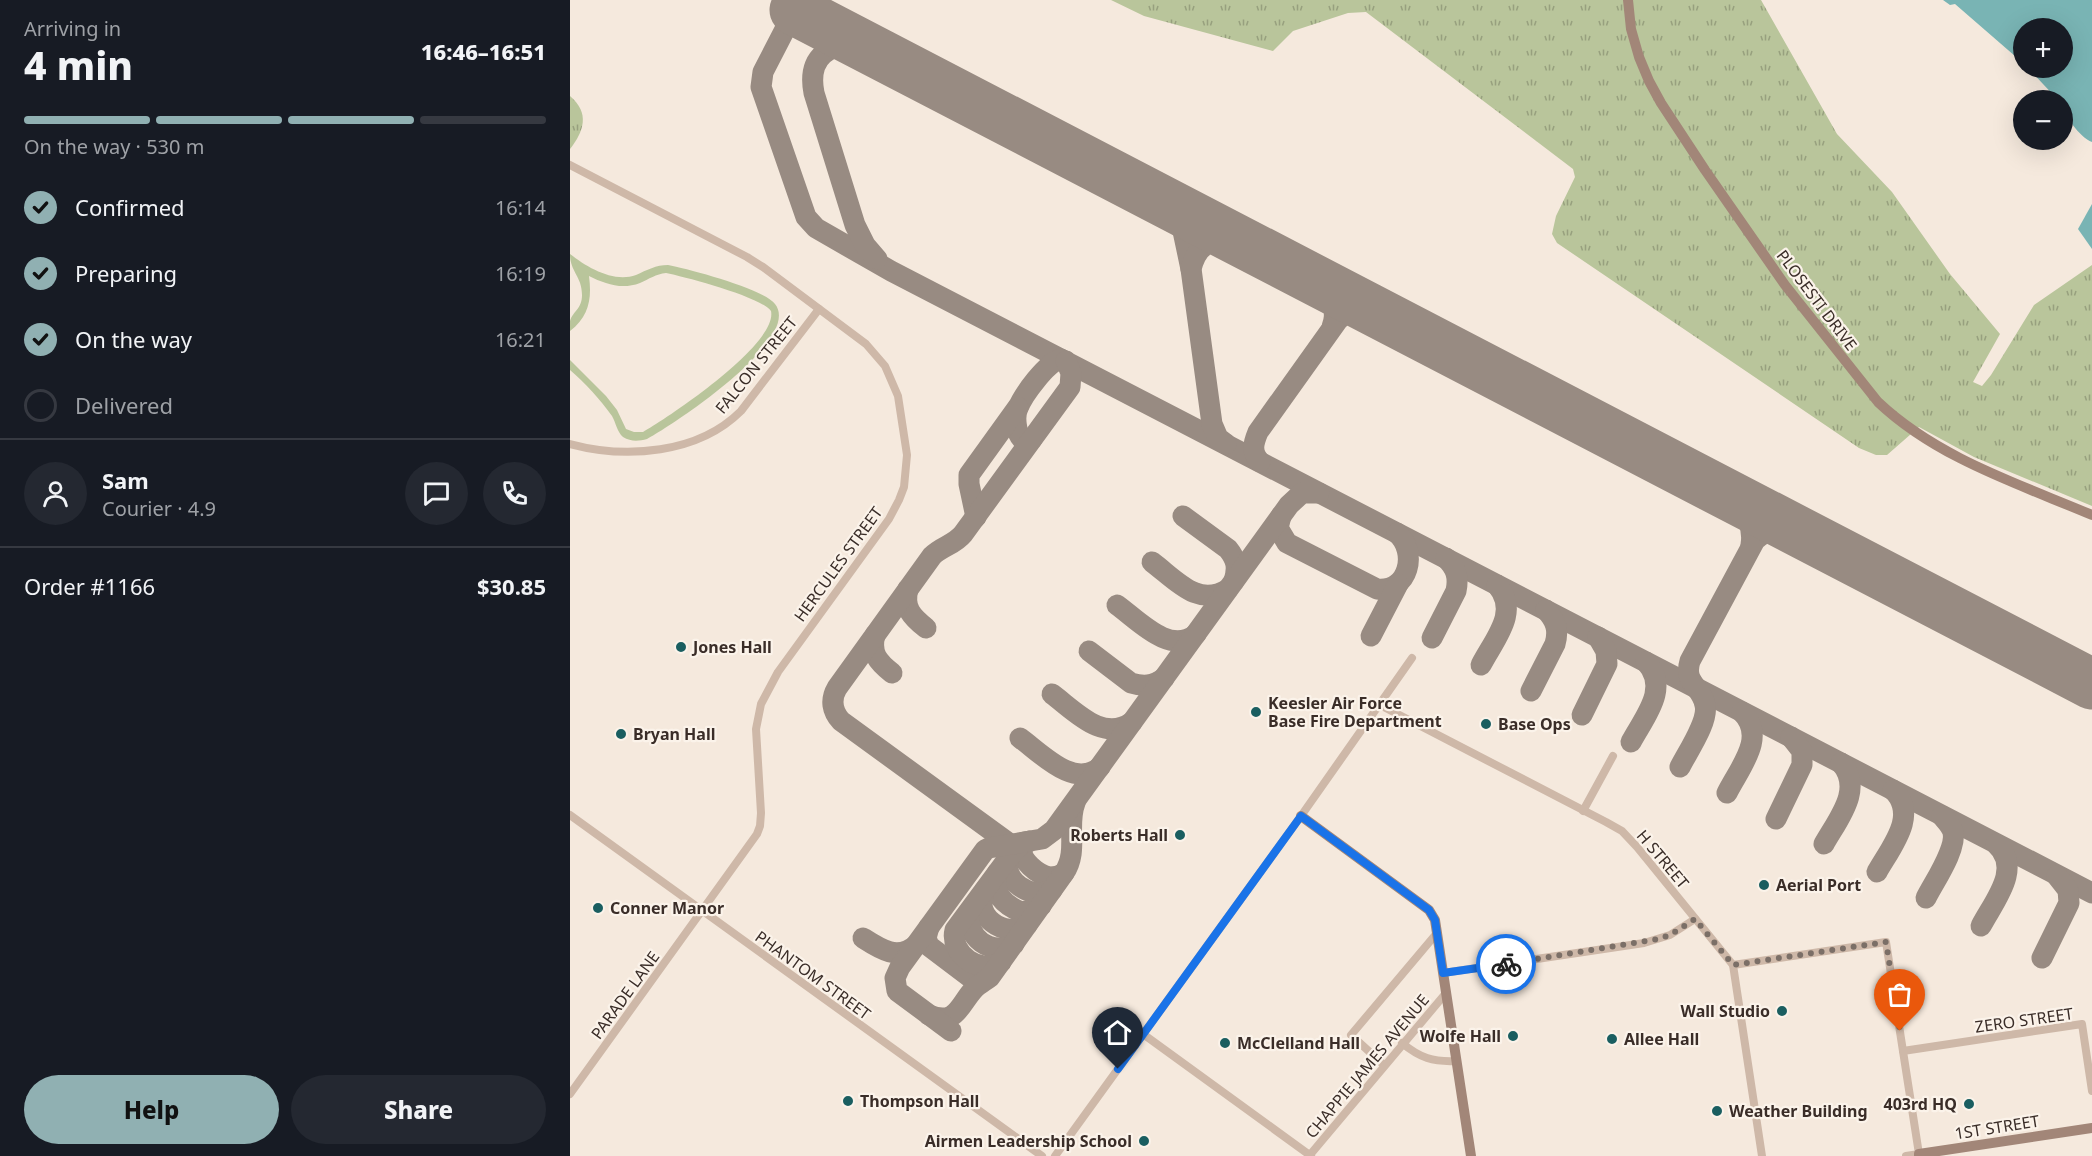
<!DOCTYPE html>
<html lang="en">
<head>
<meta charset="utf-8">
<style>
  :root { --surface:#171b24; --page:#242831; --text:#f1f3f6; --muted:#9ea1a6; --line:#363941; --accent:#90b0b2 }
  body { margin:0; font-family:"Noto Sans",sans-serif; background:var(--page); color:var(--text); height:100vh; display:flex; flex-direction:column; font-size:22px; white-space:nowrap }
  * { box-sizing:border-box; margin:0 }
  p { font-size:20px; color:var(--muted) }
  .icon { flex:none; width:33px; height:33px; fill:none; stroke:currentColor; stroke-width:2; stroke-linecap:round; stroke-linejoin:round }
  .map { position:relative; flex:1; overflow:hidden }
  .drawer { display:flex; flex-direction:column; background:var(--surface); width:570px }
  .drawer>* { flex:none }
  .controls { position:absolute; left:1443px; top:18px; display:grid; gap:12px }
  .controls a { display:grid; place-items:center; width:60px; height:60px; border-radius:50%; background:var(--surface); box-shadow:0 6px 24px #0002; font-size:30px }
  .pin { position:absolute; display:grid; place-items:center; width:51px; height:51px; color:#fff; margin:-62px -26px; border-radius:50% 50% 50% 0; rotate:-45deg; box-shadow:0 0 6px #0007 }
  .pin .icon { rotate:45deg }
  .courier { position:absolute; display:grid; place-items:center; width:60px; height:60px; margin:-30px; border:4px solid #1a73e8; border-radius:50%; background:#fff; color:#222; box-shadow:0 2px 8px #0007 }
  .headline em { font-style:normal; font-weight:800 }
  .headline div { display:flex; flex-direction:column-reverse }
  .headline { display:flex; align-items:center; justify-content:space-between; height:102px; padding:0 24px }
  h1 { font-size:39px; font-weight:800; line-height:45px }
  .bar { display:grid; grid-template-columns:repeat(4,1fr); gap:9px 6px; align-content:center; height:72px; padding:0 24px }
  .bar i { height:8px; border-radius:4px; background:var(--line) }
  .bar .selected { background:var(--accent) }
  .bar p { grid-column:span 4 }
  .line { display:flex; align-items:center; gap:15px; padding:0 24px; border-top:2px solid var(--line) }
  .line div { flex:1 }
  .round { display:grid; place-items:center; flex:none; width:63px; height:63px; border-radius:32px; background:var(--page) }
  ol { padding:0 24px; list-style:none }
  li { display:flex; align-items:center; gap:18px; height:66px }
  li p { margin-inline-start:auto }
  li .icon { padding:6px; border-radius:50%; background:var(--accent); color:#111; stroke-width:4 }
  li:last-child { color:var(--muted) }
  li i { width:33px; height:33px; border:3px solid var(--line); border-radius:50% }
  .cta { display:flex; gap:12px; margin-top:auto; padding:12px 24px }
  .cta a { flex:1; height:69px; border-radius:36px; background:var(--accent); color:#111; font-size:24px; font-weight:800; line-height:69px; text-align:center }
  .cta a+a { background:var(--page); color:var(--text) }
  main { display:flex; flex:1; min-height:0 }
  .map>svg:first-child { display:block }
</style>
</head>
<body>
<main>
<section class="drawer">
<div class="headline"><div><h1>4 min</h1><p>Arriving in</p></div><em>16:46–16:51</em></div>
<div class="bar"><i class="selected"></i><i class="selected"></i><i class="selected"></i><i></i><p>On the way · 530 m</p></div>
<ol>
<li><svg class="icon" aria-label="check" viewBox="0 0 24 24"><path d="M5 12l5 5 9-10"/></svg>Confirmed<p>16:14</p></li>
<li><svg class="icon" aria-label="check" viewBox="0 0 24 24"><path d="M5 12l5 5 9-10"/></svg>Preparing<p>16:19</p></li>
<li><svg class="icon" aria-label="check" viewBox="0 0 24 24"><path d="M5 12l5 5 9-10"/></svg>On the way<p>16:21</p></li>
<li><i></i>Delivered</li>
</ol>
<div class="line" style="height:108px"><a class="round"><svg class="icon" aria-label="person" viewBox="0 0 24 24"><circle cx="12" cy="8" r="4"/><path d="M4 21q1-7 8-7t8 7"/></svg></a><div><b>Sam</b><p>Courier · 4.9</p></div><a class="round"><svg class="icon" aria-label="chat" viewBox="0 0 24 24"><path d="M4 5h16v11H9l-5 4z"/></svg></a><a class="round"><svg class="icon" aria-label="phone" viewBox="0 0 24 24"><path d="M5 4h4l2 5-3 2q2 4 5 5l2-3 5 2v4C11 20 4 13 5 4z"/></svg></a></div>
<div class="line" style="height:78px"><div>Order #1166</div><b>$30.85</b></div>
<div class="cta"><a>Help</a><a>Share</a></div>
</section>
<div class="map">
<svg width="1522" height="1156" viewBox="0 0 1522 1156">
  <defs>
    <pattern id="grass-tufts" width="24" height="20" patternUnits="userSpaceOnUse" patternTransform="scale(1.5)"><rect width="24" height="20" fill="#b9c59b"/><path d="M3 7l-1-3M5 7V3M7 7l1-3M15 17l-1-3M17 17v-4M19 17l1-3" fill="none" stroke="#97a07e"/></pattern>
  </defs>
  <rect width="100%" height="100%" fill="#f5e9dd"/>
  <g fill="url(#grass-tufts)">
    <polygon points="541,0 1191,0 1267,134 1322,192 1380,274 1430,334 1403,382 1412,386 1421,375 1464,305 1522,265 1522,506 1404,457 1349,427 1317,455 1306,455 1289,448 987,243 982,234 986,216 1005,177 1003,169 796,12 778,13 723,31 703,51 574,16"/>
    <path d="M0 96C20 113 14 131 0 149Z"/>
  </g>
  <path fill="#b9c59b" d="M0 254C18 268 44 283 66 275 77 270 86 265 98 265 119 269 194 289 205 304 233 339 103 425 77 439 69 441 61 442 53 437 47 432 46 423 42 416 30 399 15 383 0 370V360L36 396 47 410 56 429 64 432H73C99 417 208 344 201 311 191 297 116 277 96 273 86 274 79 279 70 283 52 290 35 284 19 276 22 299 19 316 0 331 0 327 0 324 0 321 3 311 12 309 12 295 12 276 0 272 0 254Z"/>
  <g fill="#79b4b4">
    <path d="M1373 0H1522V142C1510 138 1492 113 1492 100H1488L1458 68H1492V28H1454L1453 63 1385 4 1380 5Z"/>
    <polygon points="1522,204 1522,249 1508,229"/>
  </g>
  <g fill="none" stroke-linecap="round" stroke-linejoin="round">
    <g stroke="#988b82" stroke-width="21">
      <polyline points="225,10 193,72 191,87 236,217 246,228 321,271 1522,893"/>
      <path d="M293 46C259 41 237 57 244 93L285 225 295 245 307 259"/>
      <polyline points="591,199 613,231 621,269"/>
      <path d="M753 285C762 298 768 311 762 327"/>
      <path d="M462 439H452C446 433 444 416 448 408 453 395 477 362 491 359"/>
      <path d="M656 444 648 438 642 424 621 269C628 241 643 239 670 240"/>
      <path d="M690 462C681 452 683 444 688 432L768 320C779 310 783 305 799 309"/>
      <path d="M1165 499C1176 513 1184 527 1181 545"/>
      <path d="M613 516 658 549C667 560 668 568 664 581"/>
      <path d="M711 516 708 528 717 543 807 589C839 592 848 552 827 533"/>
      <polyline points="406,517 399,484 399,475 448,407"/>
      <path d="M582 562C606 580 628 608 658 589"/>
      <path d="M338 589C333 608 342 617 356 628"/>
      <path d="M547 605C568 620 600 656 626 634"/>
      <path d="M305 635C300 653 308 662 322 673"/>
      <polyline points="801,636 828,584"/>
      <path d="M862 638 886 591C889 577 886 568 876 558"/>
      <path d="M519 651 561 683C574 687 583 686 594 678"/>
      <path d="M911 665C925 638 950 612 927 585"/>
      <path d="M961 691 985 644C989 630 986 621 976 610"/>
      <path d="M482 694C505 711 533 743 562 722"/>
      <polyline points="1012,715 1037,664 1036,651 1028,637"/>
      <path d="M450 738C472 754 504 789 530 767"/>
      <path d="M1061 742C1075 716 1100 688 1076 662"/>
      <path d="M1110 767C1118 751 1139 721 1135 705 1132 686 1113 684 1120 661L1185 540C1196 531 1207 525 1221 528"/>
      <path d="M1157 793C1170 767 1197 737 1172 712"/>
      <polyline points="1206,819 1232,765 1232,751 1221,737"/>
      <path d="M459 841 452 847C449 860 468 875 480 877 485 877 490 876 494 873"/>
      <path d="M440 844 271 721C262 711 260 700 267 688L362 556C372 546 384 545 393 534L500 387 501 373 496 361"/>
      <path d="M1254 844C1268 819 1294 789 1271 763"/>
      <path d="M439 857C431 881 461 900 482 890"/>
      <path d="M1307 872C1321 847 1349 815 1323 790"/>
      <path d="M427 873C421 893 434 905 451 912L464 910 471 906"/>
      <path d="M415 890C402 916 434 939 457 925"/>
      <path d="M1356 898C1364 882 1387 849 1383 832 1381 825 1376 821 1372 816"/>
      <path d="M399 912C396 938 420 956 444 944"/>
      <path d="M1411 926C1424 901 1453 868 1426 844"/>
      <polyline points="359,927 356,938 359,946 400,977"/>
      <path d="M293 938C310 949 328 961 346 945"/>
      <polyline points="1472,958 1499,903 1498,890 1487,876"/>
      <path d="M431 962C411 976 379 954 385 930L442 853 454 842"/>
      <path d="M359 1015C387 1026 389 1005 404 989 409 984 415 981 420 977L494 873C509 851 496 826 505 803"/>
      <polyline points="381,1031 327,991 325,978 330,967 415,850 419,848 472,839 484,830 719,505 732,493 749,493"/>
    </g>
    <polyline stroke="#988b82" stroke-width="51" points="225,10 1522,684"/>
    <g stroke="#ceb8a8" stroke-width="8">
      <polyline points="0,165 177,257 193,267 296,344 315,366 328,396 337,455 334,487 329,500 319,519 208,672 191,704 186,729 191,813 190,826 187,834 0,1094"/>
      <path d="M0 444C56 459 128 454 171 411L249 309"/>
      <polyline points="810,705 1036,822 1052,831 1067,847 1163,965 1192,1156"/>
      <polyline points="1013,811 1043,756"/>
      <polyline points="0,815 472,1156"/>
      <polyline points="1163,965 1316,942 1349,1154 1336,1156"/>
      <polyline points="873,973 1074,943 1100,935 1125,919"/>
      <polyline points="573,1034 741,1156"/>
      <path d="M832 1043C850 1058 863 1062 886 1061"/>
      <polyline points="1333,1051 1512,1024 1522,1091"/>
      <polyline points="814,1065 781,1035 867,933"/>
      <polyline points="485,1156 731,816 842,658"/>
      <polyline points="739,1156 876,993"/>
    </g>
    <g stroke="#a28678" stroke-width="10">
      <path d="M1058 0 1061 29 1069 57 1079 81 1091 103 1135 170 1215 285 1308 402C1367 458 1449 484 1522 515"/>
      <polyline points="731,816 859,910 865,920 901,1156"/>
      <polyline points="1349,1156 1349,1154 1522,1128"/>
    </g>
  </g>
  <g fill="none" stroke-linecap="round" stroke-linejoin="round">
    <polyline stroke="#7b6f67" stroke-width="6" stroke-dasharray="0 10.8" points="936,964 1088,939 1100,935 1125,919 1163,965 1316,942 1330,1031"/>
    <polyline stroke="#1a73e8" stroke-width="8" points="548,1069 731,816 859,910 865,920 873,973 936,964"/>
  </g>
  <g fill="#1a5e60" stroke="#fbf3ea" stroke-width="2">
    <circle cx="111" cy="647" r="6"/>
    <circle cx="686" cy="712" r="6"/>
    <circle cx="916" cy="724" r="6"/>
    <circle cx="51" cy="734" r="6"/>
    <circle cx="610" cy="835" r="6"/>
    <circle cx="1194" cy="885" r="6"/>
    <circle cx="28" cy="908" r="6"/>
    <circle cx="1212" cy="1011" r="6"/>
    <circle cx="943" cy="1036" r="6"/>
    <circle cx="1042" cy="1039" r="6"/>
    <circle cx="655" cy="1043" r="6"/>
    <circle cx="278" cy="1101" r="6"/>
    <circle cx="1399" cy="1104" r="6"/>
    <circle cx="1147" cy="1111" r="6"/>
    <circle cx="574" cy="1141" r="6"/>
  </g>
  <g text-anchor="middle" dominant-baseline="central" stroke-width="4.5" stroke-linejoin="round" paint-order="stroke">
    <g font-size="16" fill="#3a2d28" stroke="#fbf3ea">
      <text transform="translate(1247 300) rotate(53)">PLOSESTI DRIVE</text>
      <text transform="translate(186 365) rotate(-51)">FALCON STREET</text>
      <text transform="translate(268 564) rotate(-54)">HERCULES STREET</text>
      <text transform="translate(1093 859) rotate(50)">H STREET</text>
      <text transform="translate(243 975) rotate(36)">PHANTOM STREET</text>
      <text transform="translate(55 995) rotate(-54)">PARADE LANE</text>
      <text transform="translate(1454 1020) rotate(-8)">ZERO STREET</text>
      <text transform="translate(797 1066) rotate(-50)">CHAPPIE JAMES AVENUE</text>
      <text transform="translate(1427 1127) rotate(-9)">1ST STREET</text>
    </g>
    <g font-size="16" font-weight="bold" fill="#3a2d28" stroke="#fbf3ea" text-anchor="start">
      <text x="123" y="647">Jones Hall</text>
      <text x="698" y="703">Keesler Air Force<tspan x="698" dy="18">Base Fire Department</tspan></text>
      <text x="928" y="724">Base Ops</text>
      <text x="63" y="734">Bryan Hall</text>
      <text x="598" y="835" text-anchor="end">Roberts Hall</text>
      <text x="1206" y="885">Aerial Port</text>
      <text x="40" y="908">Conner Manor</text>
      <text x="1200" y="1011" text-anchor="end">Wall Studio</text>
      <text x="931" y="1036" text-anchor="end">Wolfe Hall</text>
      <text x="1054" y="1039">Allee Hall</text>
      <text x="667" y="1043">McClelland Hall</text>
      <text x="290" y="1101">Thompson Hall</text>
      <text x="1387" y="1104" text-anchor="end">403rd HQ</text>
      <text x="1159" y="1111">Weather Building</text>
      <text x="562" y="1141" text-anchor="end">Airmen Leadership School</text>
    </g>
  </g>
</svg>
<div class="controls">
<a>+</a>
<a>−</a>
</div>
<div class="pin" style="left:1330px;top:1031px;background:#ea580c"><svg class="icon" aria-label="bag" viewBox="0 0 24 24"><path d="M5 8h14l-1 12H6zM9 8a3 3 0 0 1 6 0"/></svg></div>
<div class="pin" style="left:548px;top:1069px;background:#1f2937"><svg class="icon" aria-label="home" viewBox="0 0 24 24"><path d="M3 11l9-7 9 7M6 9v11h12V9"/></svg></div>
<div class="courier" style="left:936px;top:964px"><svg class="icon" aria-label="bike" viewBox="0 0 24 24"><circle cx="6" cy="16" r="4"/><circle cx="18" cy="16" r="4"/><path d="M6 16l4-8h5l3 8M10 8l3 8H6M13 5h3"/></svg></div>
</div>
</main>
</body>
</html>
